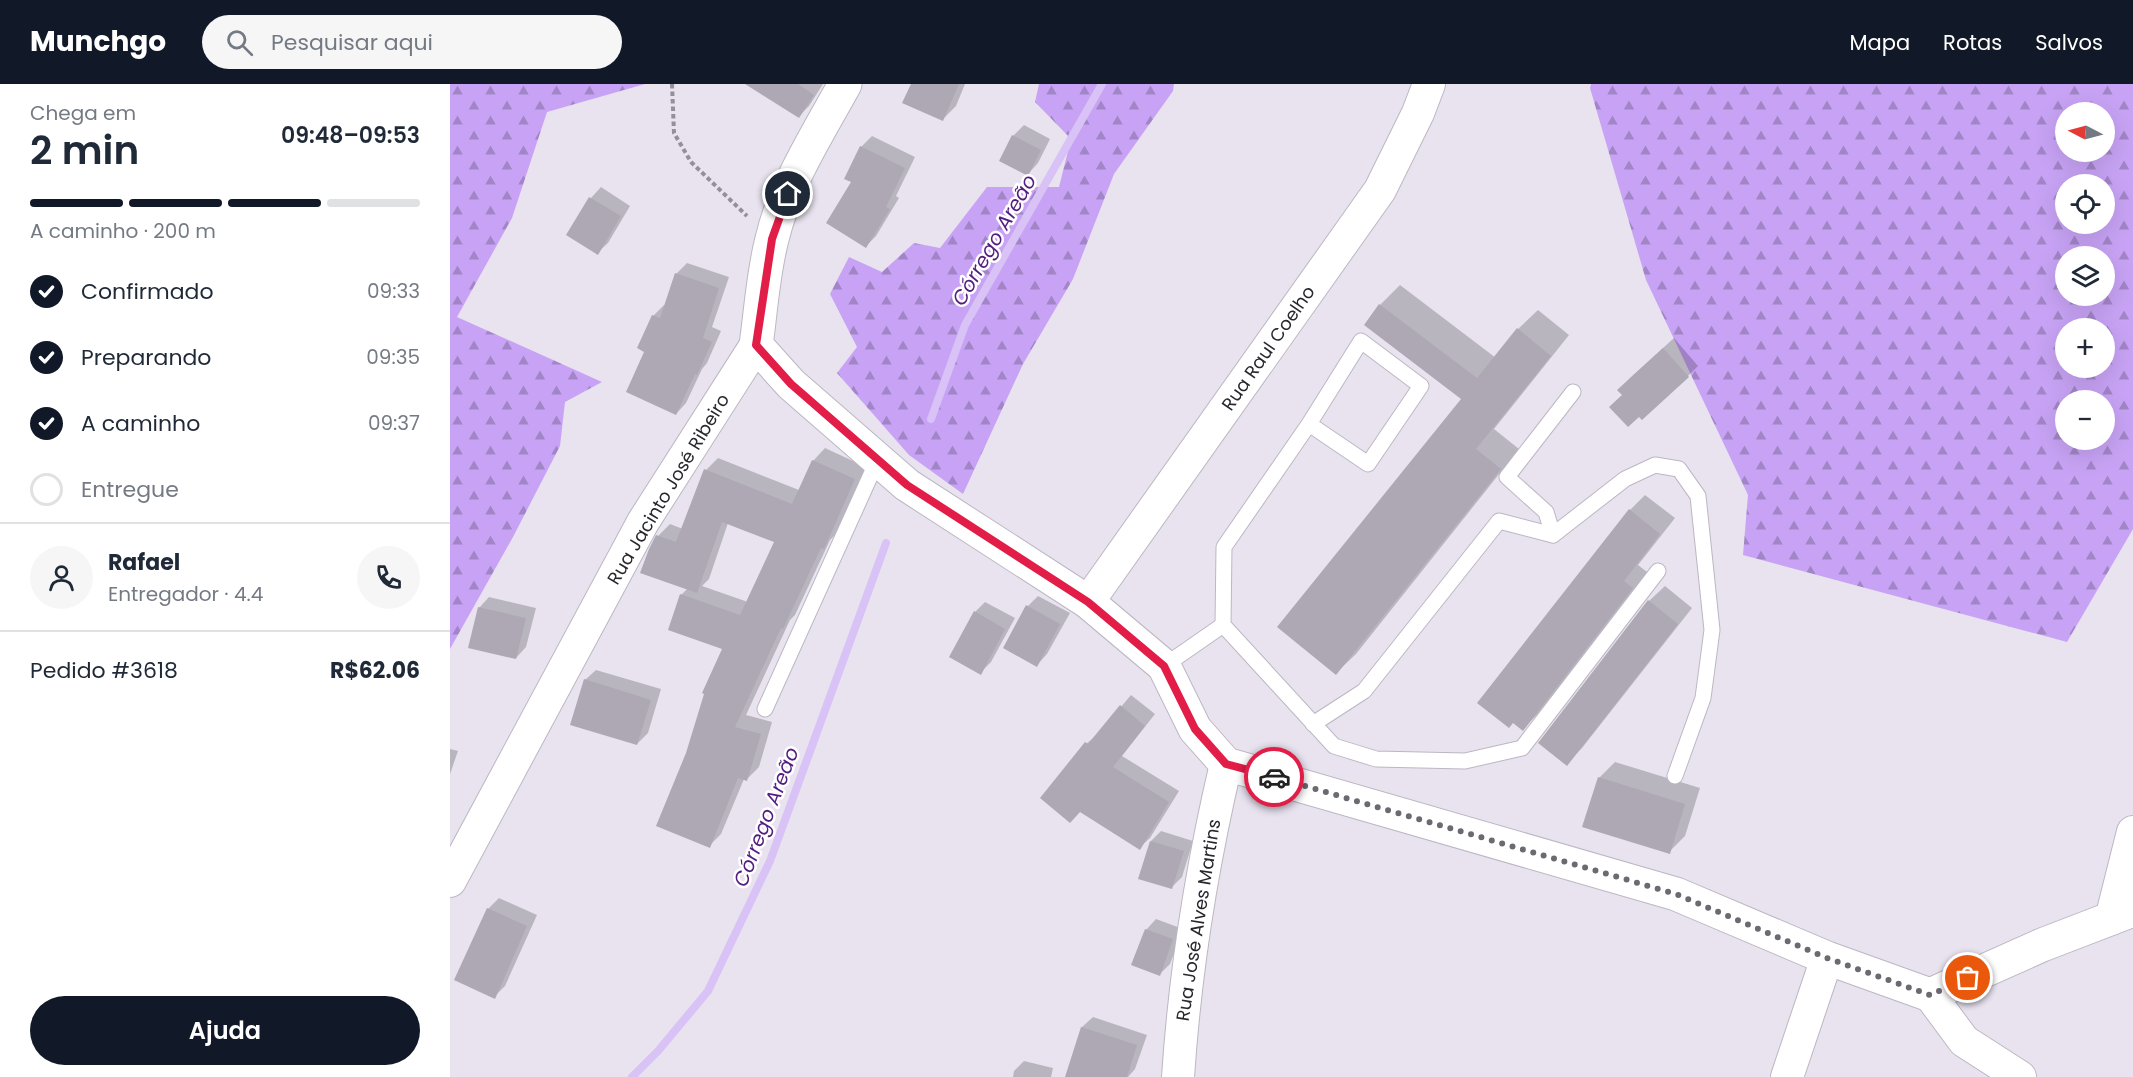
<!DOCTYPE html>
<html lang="pt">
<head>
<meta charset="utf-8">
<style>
  :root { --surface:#fff; --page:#f6f6f7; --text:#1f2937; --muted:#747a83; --line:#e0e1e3; --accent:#111827 }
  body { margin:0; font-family:Poppins,sans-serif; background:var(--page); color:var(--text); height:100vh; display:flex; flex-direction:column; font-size:22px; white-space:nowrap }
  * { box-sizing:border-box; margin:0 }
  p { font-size:20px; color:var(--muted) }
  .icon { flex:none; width:33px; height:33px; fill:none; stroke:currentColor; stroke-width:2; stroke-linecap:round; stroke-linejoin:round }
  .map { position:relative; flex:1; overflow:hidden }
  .drawer { display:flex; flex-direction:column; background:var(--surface); width:450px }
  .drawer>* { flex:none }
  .needle { width:39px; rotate:276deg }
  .buttons { position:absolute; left:1605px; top:18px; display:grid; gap:12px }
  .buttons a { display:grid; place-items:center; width:60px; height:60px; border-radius:50%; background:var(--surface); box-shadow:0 6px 24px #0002; font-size:30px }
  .pin { position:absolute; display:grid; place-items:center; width:51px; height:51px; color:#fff; margin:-26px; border:3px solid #fff; border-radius:50%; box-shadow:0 2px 6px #0007 }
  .courier { position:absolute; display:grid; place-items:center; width:60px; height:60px; margin:-30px; border:4px solid #e11d48; border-radius:50%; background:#fff; color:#222; box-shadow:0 2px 8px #0007 }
  .headline em { font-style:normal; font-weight:600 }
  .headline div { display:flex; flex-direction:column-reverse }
  .headline { display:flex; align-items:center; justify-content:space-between; height:102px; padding:0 30px }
  h1 { font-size:39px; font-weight:600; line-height:45px }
  .bar { display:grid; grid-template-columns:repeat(4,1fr); gap:9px 6px; align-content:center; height:72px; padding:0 30px }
  .bar i { height:8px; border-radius:4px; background:var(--line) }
  .bar .selected { background:var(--accent) }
  .bar p { grid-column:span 4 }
  .line { display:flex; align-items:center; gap:15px; padding:0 30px; border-top:2px solid var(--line) }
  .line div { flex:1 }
  .round { display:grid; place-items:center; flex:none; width:63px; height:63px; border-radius:32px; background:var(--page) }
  ol { padding:0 30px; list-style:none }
  li { display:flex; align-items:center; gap:18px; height:66px }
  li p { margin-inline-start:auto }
  li .icon { padding:6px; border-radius:50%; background:var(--accent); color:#fff; stroke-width:4 }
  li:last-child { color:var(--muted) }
  li i { width:33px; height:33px; border:3px solid var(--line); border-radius:50% }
  .cta { display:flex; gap:12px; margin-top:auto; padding:12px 30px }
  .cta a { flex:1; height:69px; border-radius:36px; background:var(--accent); color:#fff; font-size:24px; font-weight:600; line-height:69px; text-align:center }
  header { display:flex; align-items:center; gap:36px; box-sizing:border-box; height:84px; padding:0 30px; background:var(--accent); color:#fff }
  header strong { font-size:28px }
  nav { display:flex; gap:33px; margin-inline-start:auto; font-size:21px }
  .search { width:420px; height:54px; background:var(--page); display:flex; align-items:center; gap:15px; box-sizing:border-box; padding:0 21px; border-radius:33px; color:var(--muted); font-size:22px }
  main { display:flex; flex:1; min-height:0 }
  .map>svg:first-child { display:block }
</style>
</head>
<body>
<header>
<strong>Munchgo</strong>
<div class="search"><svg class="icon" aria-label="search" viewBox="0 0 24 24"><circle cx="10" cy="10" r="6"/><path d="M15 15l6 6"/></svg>Pesquisar aqui</div>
<nav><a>Mapa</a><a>Rotas</a><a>Salvos</a></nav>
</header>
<main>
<section class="drawer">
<div class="headline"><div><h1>2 min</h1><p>Chega em</p></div><em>09:48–09:53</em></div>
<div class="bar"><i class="selected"></i><i class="selected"></i><i class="selected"></i><i></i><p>A caminho · 200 m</p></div>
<ol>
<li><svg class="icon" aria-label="check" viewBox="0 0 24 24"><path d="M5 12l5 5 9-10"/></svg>Confirmado<p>09:33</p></li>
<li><svg class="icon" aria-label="check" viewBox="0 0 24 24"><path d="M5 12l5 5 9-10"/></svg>Preparando<p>09:35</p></li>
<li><svg class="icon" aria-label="check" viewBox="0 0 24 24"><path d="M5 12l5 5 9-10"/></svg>A caminho<p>09:37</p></li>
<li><i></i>Entregue</li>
</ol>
<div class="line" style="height:108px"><a class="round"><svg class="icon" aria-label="person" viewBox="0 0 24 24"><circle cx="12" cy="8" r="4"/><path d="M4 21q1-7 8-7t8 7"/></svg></a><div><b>Rafael</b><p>Entregador · 4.4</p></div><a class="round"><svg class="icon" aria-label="phone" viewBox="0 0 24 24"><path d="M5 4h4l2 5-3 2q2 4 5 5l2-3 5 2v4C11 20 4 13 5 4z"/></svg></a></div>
<div class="line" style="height:78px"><div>Pedido #3618</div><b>R$62.06</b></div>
<div class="cta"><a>Ajuda</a></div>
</section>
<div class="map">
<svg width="1683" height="993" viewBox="0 0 1683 993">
  <defs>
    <pattern id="forest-firs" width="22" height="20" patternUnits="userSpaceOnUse" patternTransform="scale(1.5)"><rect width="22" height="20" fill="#c8a3f5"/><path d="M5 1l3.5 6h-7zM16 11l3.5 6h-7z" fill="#a285c7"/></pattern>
  </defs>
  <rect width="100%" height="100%" fill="#e8e3ef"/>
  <g fill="url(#forest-firs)" fill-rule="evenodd">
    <polygon points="0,0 195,0 97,28 62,134 7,233 152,298 115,318 110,362 63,453 0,565"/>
    <polygon points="589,0 724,0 723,7 664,90 623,195 573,280 513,410 459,371 387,289 407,263 380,210 399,173 432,188 464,159 490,164 537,103 609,103 621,55 585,18"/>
    <path d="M1141 0H1683V445L1617 558 1293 471 1298 411 1196 196 1140 4ZM1616 28H1654V68H1616ZM1616 100H1654V140H1616ZM1654 172V212H1616V172ZM1616 244H1654V284H1616ZM1616 316H1654V356H1616Z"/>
  </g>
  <g fill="#0003" fill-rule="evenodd">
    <polygon points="326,0 373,0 359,22 349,32"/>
    <polygon points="462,0 515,0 506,22 493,35"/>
    <polygon points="574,41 600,55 588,79 578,90 563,52"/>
    <polygon points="422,52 465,73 446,112 449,114 426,152 416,162 403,97 411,63"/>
    <polygon points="151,103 180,122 158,159 147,169 118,151 141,114"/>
    <polygon points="237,179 279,193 262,243 271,247 257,279 252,285 236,319 226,330 196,267 203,232 214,221 216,222 227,189"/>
    <polygon points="950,201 1046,274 1068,245 1088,226 1119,251 1044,345 1069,365 906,570 886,589 1013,314 930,221"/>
    <polygon points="1224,254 1248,282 1238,292 1173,311 1179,295"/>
    <path d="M375 364 416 383 385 451 380 456 345 531 340 536 296 631 322 638 309 683 297 695H294L271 750 259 762 274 564 231 511 238 504 208 452 220 440 233 445 256 386 268 374 349 406 363 377ZM278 439 326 457 298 518 252 502 259 495Z"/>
    <polygon points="1195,411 1225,434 1188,481 1197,488 1088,630 1072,645 1180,426"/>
    <polygon points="1215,502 1242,524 1132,664 1116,680 1199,517"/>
    <polygon points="588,512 620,529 597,570 587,581 578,522"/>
    <polygon points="39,513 86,524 76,563 66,574 29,524"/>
    <polygon points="535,518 565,534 541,578 530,589 525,528"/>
    <polygon points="146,586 211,605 198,649 187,660 135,596"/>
    <polygon points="681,611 705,630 672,672 729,707 700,754 689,764 636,660 648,650"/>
    <polygon points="0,665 8,667 0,690"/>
    <polygon points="1165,678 1250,704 1235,752 1219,768 1149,694"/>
    <polygon points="711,747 743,757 732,793 722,803 701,757"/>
    <polygon points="49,814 87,831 55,902 44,913 38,825"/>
    <polygon points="706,835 733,845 720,880 710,890 696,846"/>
    <polygon points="643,933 697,951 685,985 678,993 666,993 621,978 632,943"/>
    <polygon points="574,977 603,984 601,993 563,993 564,987"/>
  </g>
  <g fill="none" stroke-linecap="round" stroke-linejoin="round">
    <g stroke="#d8c2f6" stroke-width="8">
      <polyline points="481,335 515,241 652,0"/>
      <polyline points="182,993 208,967 258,907 320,777 436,459"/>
    </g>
  </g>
  <g fill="#ada8b3">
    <polygon points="295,0 348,0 364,11 349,34"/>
    <polygon points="461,0 509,0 493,37 452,19"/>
    <polygon points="562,51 591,66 578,92 549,77"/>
    <polygon points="410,62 455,84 436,123 440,125 416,164 376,139 401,98 394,95"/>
    <polygon points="139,113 171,132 148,171 116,151"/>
    <polygon points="225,189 269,204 253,254 262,258 247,291 245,290 226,331 176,308 194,268 187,264 202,231 210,234"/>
    <polygon points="929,220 1027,294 1067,244 1101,272 1026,365 1051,385 886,591 827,543 1011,315 914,241"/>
    <polygon points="1213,264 1239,293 1192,336 1189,333 1178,343 1159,323 1172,311 1167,306"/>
    <polygon points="362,376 405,395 374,465 371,464 333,545 331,544 285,643 311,650 297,697 288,694 260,764 206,742 236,669 254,610 252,609 272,565 218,546 230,510 290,531 324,458 272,438 247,509 190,489 199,465 206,451 226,458 254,385 342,420"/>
    <polygon points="1179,425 1210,450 1174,497 1183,504 1073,647 1063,639 1059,644 1027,619"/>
    <polygon points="1198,516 1228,540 1117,682 1088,659"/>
    <polygon points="576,521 610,540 587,583 553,564"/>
    <polygon points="28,523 76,534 66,575 18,564"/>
    <polygon points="524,527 555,545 531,591 499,573"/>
    <polygon points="134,595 201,616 187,661 120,641"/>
    <polygon points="670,621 695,642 663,683 719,718 690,766 630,728 620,739 590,714 635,658 638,660"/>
    <polygon points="1148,693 1235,720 1220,770 1132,743"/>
    <polygon points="700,757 734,767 722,805 688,795"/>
    <polygon points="37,824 77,842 45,915 4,896"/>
    <polygon points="695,845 723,855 710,892 681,881"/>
    <polygon points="631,943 687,961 677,993 615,993"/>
  </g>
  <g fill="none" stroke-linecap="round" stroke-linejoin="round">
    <defs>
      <g id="service">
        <polyline points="859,340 918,380 971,302 911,257 859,340 774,463 773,541 884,662 926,675 1015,677 1072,664 1208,487"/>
        <polyline points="1103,451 1096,428 1057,393 1123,308"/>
        <polyline points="714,582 773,541"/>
        <polyline points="315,625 428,375"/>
        <polyline points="863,640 914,607 1049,437 1103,451 1175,395 1205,381 1229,385 1248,412 1262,546 1253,614 1225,692"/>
      </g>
      <g id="minor">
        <polyline points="638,518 930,106 968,29 979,0"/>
        <polyline points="0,797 193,438 306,261"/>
        <polyline points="1661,835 1683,748"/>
        <polyline points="1480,911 1514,957 1570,993"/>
        <path d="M728 993C735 888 752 782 776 680"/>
        <polyline points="1337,993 1377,874"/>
      </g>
      <path id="tertiary" d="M395 0C368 49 335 100 322 155 313 189 311 226 306 261L341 300 457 401 638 518 714 582 745 645 776 680 1226 810 1377 874 1480 911 1592 861 1683 826"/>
    </defs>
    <use href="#service" stroke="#bcb7c3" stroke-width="17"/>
    <use href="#minor" stroke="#bcb7c3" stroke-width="34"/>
    <use href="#tertiary" stroke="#bcb7c3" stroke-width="35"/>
    <polyline stroke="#949099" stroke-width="4" stroke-dasharray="4.5 3" stroke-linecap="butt" points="222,0 224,49 241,78 297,132"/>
    <use href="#service" stroke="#fff" stroke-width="15"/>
    <use href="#minor" stroke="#fff" stroke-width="32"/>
    <use href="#tertiary" stroke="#fff" stroke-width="33"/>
  </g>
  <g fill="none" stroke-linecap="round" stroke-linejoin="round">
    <polyline stroke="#6c6970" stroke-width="6" stroke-dasharray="0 10.8" points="824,693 1226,810 1377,874 1480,911 1518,894"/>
    <polyline stroke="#e11d48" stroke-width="8" points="338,110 322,155 306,261 341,300 457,401 638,518 714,582 745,645 776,680 824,693"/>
  </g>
  <g text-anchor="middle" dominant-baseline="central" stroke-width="5" stroke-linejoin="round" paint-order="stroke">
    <g font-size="18" fill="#29272c" stroke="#fff">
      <text transform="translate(818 264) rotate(-55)">Rua Raul Coelho</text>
      <text transform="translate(218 405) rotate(-59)">Rua Jacinto José Ribeiro</text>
      <text transform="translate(748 836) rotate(-81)">Rua José Alves Martins</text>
    </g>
    <g font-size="20" font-style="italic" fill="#531d80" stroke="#fff">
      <text transform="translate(544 156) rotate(-60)">Córrego Areão</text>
      <text transform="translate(316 733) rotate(-69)">Córrego Areão</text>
    </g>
  </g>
</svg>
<div class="buttons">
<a><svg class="needle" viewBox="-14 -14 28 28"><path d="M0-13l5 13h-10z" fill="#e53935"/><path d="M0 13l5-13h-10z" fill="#747a83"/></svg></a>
<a><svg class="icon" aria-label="locate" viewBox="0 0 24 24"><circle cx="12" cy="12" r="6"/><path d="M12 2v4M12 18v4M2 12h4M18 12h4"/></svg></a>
<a><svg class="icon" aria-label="layers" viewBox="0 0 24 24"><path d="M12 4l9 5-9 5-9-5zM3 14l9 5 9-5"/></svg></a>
<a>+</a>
<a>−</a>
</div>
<div class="pin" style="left:1518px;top:894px;background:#ea580c"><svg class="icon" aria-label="bag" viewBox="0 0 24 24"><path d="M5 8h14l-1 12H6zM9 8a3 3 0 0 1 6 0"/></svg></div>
<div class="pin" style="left:338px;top:110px;background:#1f2937"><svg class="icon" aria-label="home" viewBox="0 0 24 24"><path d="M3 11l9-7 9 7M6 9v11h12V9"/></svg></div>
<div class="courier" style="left:824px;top:693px"><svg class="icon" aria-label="car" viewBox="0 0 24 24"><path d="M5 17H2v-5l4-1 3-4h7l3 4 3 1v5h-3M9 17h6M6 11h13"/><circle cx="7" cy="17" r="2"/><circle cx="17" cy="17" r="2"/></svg></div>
</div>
</main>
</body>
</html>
